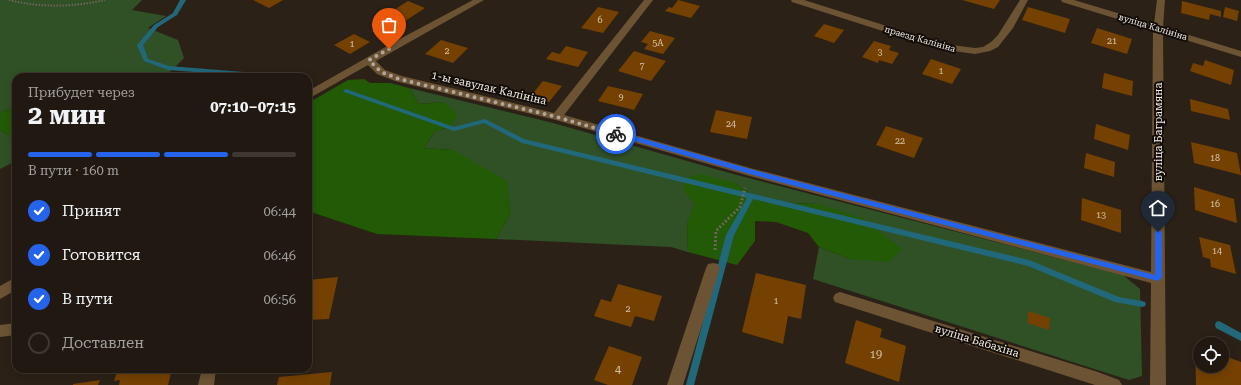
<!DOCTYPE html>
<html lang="ru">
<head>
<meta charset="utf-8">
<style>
  :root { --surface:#211911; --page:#2d261f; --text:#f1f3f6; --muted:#a2a09f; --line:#3e3831; --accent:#2563eb }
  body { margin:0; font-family:"Roboto Serif",serif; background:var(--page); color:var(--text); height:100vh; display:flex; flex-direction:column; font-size:15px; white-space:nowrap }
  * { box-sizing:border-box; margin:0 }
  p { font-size:13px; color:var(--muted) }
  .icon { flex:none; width:22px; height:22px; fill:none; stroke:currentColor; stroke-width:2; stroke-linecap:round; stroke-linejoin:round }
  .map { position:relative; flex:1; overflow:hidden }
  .details { position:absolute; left:12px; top:73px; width:300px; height:300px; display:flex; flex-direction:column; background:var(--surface); border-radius:12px; box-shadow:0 2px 10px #0003,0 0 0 1px var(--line) }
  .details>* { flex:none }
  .buttons { position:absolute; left:1193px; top:337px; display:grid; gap:8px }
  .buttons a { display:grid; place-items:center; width:36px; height:36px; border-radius:50%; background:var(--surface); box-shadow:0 2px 10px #0003,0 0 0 1px var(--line); font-size:20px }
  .pin { position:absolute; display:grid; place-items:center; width:34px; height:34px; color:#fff; margin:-41px -17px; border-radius:50% 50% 50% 0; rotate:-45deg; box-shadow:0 0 4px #0007 }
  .pin .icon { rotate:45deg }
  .courier { position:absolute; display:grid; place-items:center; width:40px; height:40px; margin:-20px; border:3px solid #2563eb; border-radius:50%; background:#fff; color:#222; box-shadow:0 1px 5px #0007 }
  .overview em { font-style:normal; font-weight:700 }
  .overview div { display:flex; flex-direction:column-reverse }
  .overview { display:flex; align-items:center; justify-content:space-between; height:68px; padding:0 16px }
  h1 { font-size:26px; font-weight:700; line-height:30px }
  .bar { display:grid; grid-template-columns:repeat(4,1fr); gap:6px 4px; align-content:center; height:48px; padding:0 16px }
  .bar i { height:5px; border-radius:3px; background:var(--line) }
  .bar .active { background:var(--accent) }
  .bar p { grid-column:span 4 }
  ol { padding:0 16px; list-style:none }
  li { display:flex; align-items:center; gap:12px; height:44px }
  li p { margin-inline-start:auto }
  li .icon { padding:4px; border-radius:50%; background:var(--accent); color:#fff; stroke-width:4 }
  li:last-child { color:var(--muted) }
  li i { width:22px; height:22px; border:2px solid var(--line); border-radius:50% }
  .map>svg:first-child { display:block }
</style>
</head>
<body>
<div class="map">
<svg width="1241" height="385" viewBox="0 0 1241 385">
  <rect width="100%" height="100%" fill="#2c2117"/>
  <g fill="#305126">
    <polygon points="0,0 142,0 132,10 166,16 148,28 178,40 184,58 167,75 167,77 16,77 16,107 3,111 0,114"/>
    <polygon points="409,88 553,123 733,174 1123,275 1140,289 1142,376 1129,380 813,279 819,247 850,259 818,204 762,202 733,182 696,204 687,223 688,252 671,247 496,239 511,213 453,150 424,148 435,131 450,127 444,102 419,104"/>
    <polygon points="0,130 16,140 16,161 0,169"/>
  </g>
  <g fill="#225a06">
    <polygon points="364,79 370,83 390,83 409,88 419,104 444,102 458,115 450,127 435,131 424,148 453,150 507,181 511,213 496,239 377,234 308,211 308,103 348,80"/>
    <polygon points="16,107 16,140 0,130 0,114 3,111"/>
    <polygon points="699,174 733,182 762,202 818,204 862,218 902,249 889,262 850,259 819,247 808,233 776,222 755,221 755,241 737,265 688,252 687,223 695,204 683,190 686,178"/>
  </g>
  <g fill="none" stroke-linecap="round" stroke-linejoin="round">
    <g fill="#22687b" fill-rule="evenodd">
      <polygon points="180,0 186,0 177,15 158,27 143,45 148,59 169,66 282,75 285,77 258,77 168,70 144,61 137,45 154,25 173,13"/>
      <polygon points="346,89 454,127 485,119 524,139 1029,260 1119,297 1142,301 1145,302 1146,304 1145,306 1142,307 1115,302 1028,266 753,199 734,235 694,385 686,385 726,235 747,198 522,143 484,123 454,131 344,92 343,91"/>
      <polygon points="1219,321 1241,333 1241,341 1216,328 1215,325 1216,322"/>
    </g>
  </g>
  <g fill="#754100">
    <polygon points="253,0 283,0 269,8"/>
    <polygon points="678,0 700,6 691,18 665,11 669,7 672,8"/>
    <polygon points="962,0 1000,0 994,9"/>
    <polygon points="408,1 425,8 402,23 386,15"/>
    <polygon points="1182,1 1221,11 1221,17 1210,14 1209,20 1181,13"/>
    <polygon points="598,7 619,12 603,33 581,28"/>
    <polygon points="1028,7 1070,19 1065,33 1022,20"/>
    <polygon points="1225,7 1239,11 1237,21 1223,17"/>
    <polygon points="824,24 844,30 834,43 814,36"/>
    <polygon points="1097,28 1132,39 1127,54 1091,43"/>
    <polygon points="650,31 675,38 663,54 644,49 648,44 641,42"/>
    <polygon points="354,34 370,42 350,54 334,45"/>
    <polygon points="441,40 468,48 453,63 425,54"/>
    <polygon points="874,41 891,46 889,50 899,53 892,64 879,60 878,63 862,57"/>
    <polygon points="566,46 588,52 578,67 546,59 552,52 560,54"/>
    <polygon points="634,51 666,61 651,81 618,71"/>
    <polygon points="931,59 961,69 952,84 922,74"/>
    <polygon points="1205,60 1234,70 1231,85 1190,71 1193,63 1203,66"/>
    <polygon points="1104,73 1133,81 1132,96 1102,88"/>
    <polygon points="543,81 562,86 549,102 530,97"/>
    <polygon points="608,86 643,94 634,110 598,101"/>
    <polygon points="1190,99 1228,109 1230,120 1191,111"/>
    <polygon points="716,110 752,117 747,139 710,132"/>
    <polygon points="1096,124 1130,135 1128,150 1094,139"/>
    <polygon points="886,126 923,138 914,158 876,145"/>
    <polygon points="1191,142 1237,153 1241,175 1194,163"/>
    <polygon points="1086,153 1115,162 1114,177 1084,168"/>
    <polygon points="1194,187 1234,199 1237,223 1195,210"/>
    <polygon points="1082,198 1121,210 1121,233 1081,220"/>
    <polygon points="1199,237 1230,245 1236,274 1211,267 1210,259 1203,257"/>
    <polygon points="756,273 806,285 801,319 788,316 783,344 742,332"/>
    <polygon points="338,277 329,319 308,320 308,280"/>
    <polygon points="618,284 662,296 654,321 635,316 631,327 594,316 601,299 611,302"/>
    <polygon points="1028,311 1050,318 1049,330 1028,323"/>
    <polygon points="856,320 882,329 880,337 906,346 899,382 845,363"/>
    <polygon points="1195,345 1200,347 1200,366 1222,366 1222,355 1241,362 1241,385 1196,385"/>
    <polygon points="609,346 642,357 632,385 608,385 594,380"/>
    <polygon points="118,369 172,369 168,385 119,385 120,380 114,381"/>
    <polygon points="332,372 330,385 277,385 279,377"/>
    <polygon points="100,380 98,385 73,385 73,384"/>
  </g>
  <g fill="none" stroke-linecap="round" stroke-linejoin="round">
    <path stroke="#6f655c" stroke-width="2" stroke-dasharray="1.5 1.5" stroke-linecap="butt" d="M9 0C41 8 73 7 105 0"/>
    <polyline stroke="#6f655c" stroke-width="3" stroke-dasharray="2 2" stroke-linecap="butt" points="715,250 716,231 740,207 745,188"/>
    <g fill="#6c5334" fill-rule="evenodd">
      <polygon points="473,0 484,0 376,61 385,70 402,76 554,113 644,0 653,0 564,115 750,168 1151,272 1153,30 1062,2 1061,0 1074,0 1154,24 1157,0 1165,0 1163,27 1241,51 1241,57 1163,33 1166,385 1150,385 1151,283 750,176 556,120 395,81 377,74 368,65 308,99 308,91 396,41"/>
      <polygon points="791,0 804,0 944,44 975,48 983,47 991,42 998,35 1020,0 1028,0 1013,28 998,47 990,51 975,54 939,49 792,2"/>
      <polygon points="713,263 718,264 720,268 683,385 667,385 706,268 708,264"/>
      <polygon points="16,277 16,290 0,299 0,286"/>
      <polygon points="840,292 1098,372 1119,380 1122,385 1095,385 835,302 833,298 835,294"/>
      <polygon points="16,323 16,335 0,337 0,325"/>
      <polygon points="202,369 216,369 214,385 198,385"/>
    </g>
  </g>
  <polygon fill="#2563eb" points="616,131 750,169 1155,275 1155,232 1158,229 1162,232 1162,278 1158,281 750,174 614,135 614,132"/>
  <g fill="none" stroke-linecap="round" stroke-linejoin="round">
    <polyline stroke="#afa69e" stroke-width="4" stroke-dasharray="0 7.2" points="389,49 369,60 381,72 399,79 557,117 616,134"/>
  </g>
  <g text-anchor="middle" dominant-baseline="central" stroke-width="4" stroke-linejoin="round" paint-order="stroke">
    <g font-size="9" fill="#d6c3ad">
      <text x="600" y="20">6</text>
      <text x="1112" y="41">21</text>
      <text x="658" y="43">5А</text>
      <text x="352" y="44">1</text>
      <text x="447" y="51">2</text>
      <text x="880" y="52">3</text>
      <text x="642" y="66">7</text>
      <text x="941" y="71">1</text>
      <text x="621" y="97">9</text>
      <text x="731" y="124">24</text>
      <text x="900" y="141">22</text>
      <text x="1215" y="158">18</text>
      <text x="1215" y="204">16</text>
      <text x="1101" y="215">13</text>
      <text x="1217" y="251">14</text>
      <text x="776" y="301">1</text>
      <text x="628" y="309">2</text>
    </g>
    <g font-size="9" fill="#f6eee7" stroke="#110c07">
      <text transform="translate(1153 27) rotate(17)">вуліца Калініна</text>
      <text transform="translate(920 39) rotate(16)">праезд Калініна</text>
    </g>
    <g font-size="11" fill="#f6eee7" stroke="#110c07">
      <text transform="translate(489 88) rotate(13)">1-ы завулак Калініна</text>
      <text transform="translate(1158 132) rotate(-90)">вуліца Баграмяна</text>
      <text transform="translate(977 341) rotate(17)">вуліца Бабахіна</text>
    </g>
    <g font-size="11" fill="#d6c3ad">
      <text x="876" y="354">19</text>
      <text x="618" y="369">4</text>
    </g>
  </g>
</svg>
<div class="buttons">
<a><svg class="icon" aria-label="locate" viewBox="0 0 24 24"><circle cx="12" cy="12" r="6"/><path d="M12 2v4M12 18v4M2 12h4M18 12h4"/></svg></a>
</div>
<div class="pin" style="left:389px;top:49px;background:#ea580c"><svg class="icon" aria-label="bag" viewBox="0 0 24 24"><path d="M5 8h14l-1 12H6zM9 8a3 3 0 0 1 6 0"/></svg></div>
<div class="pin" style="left:1158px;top:232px;background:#1f2937"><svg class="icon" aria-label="home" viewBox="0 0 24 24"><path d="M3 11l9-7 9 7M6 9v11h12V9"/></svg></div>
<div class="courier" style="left:616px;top:134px"><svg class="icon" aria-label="bike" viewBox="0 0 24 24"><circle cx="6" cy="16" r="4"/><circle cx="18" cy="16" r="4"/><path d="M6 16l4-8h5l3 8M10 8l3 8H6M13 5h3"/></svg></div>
<section class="details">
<div class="overview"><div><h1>2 мин</h1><p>Прибудет через</p></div><em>07:10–07:15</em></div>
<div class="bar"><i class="active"></i><i class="active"></i><i class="active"></i><i></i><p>В пути · 160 m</p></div>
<ol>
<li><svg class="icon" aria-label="check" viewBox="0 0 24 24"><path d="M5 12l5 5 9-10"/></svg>Принят<p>06:44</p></li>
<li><svg class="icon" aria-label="check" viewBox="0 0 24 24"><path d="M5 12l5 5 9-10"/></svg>Готовится<p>06:46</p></li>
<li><svg class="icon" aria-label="check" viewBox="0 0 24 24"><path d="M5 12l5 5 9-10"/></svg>В пути<p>06:56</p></li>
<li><i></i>Доставлен</li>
</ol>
</section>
</div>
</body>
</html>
